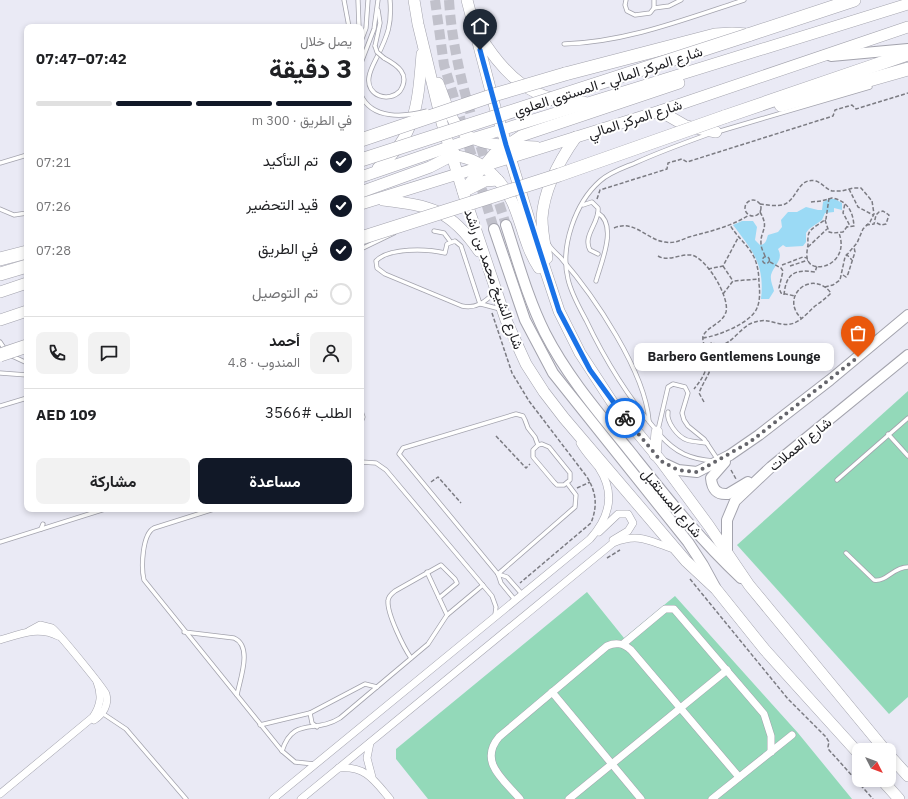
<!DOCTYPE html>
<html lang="ar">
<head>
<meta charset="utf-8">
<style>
  :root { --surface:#fff; --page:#f2f2f2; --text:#202124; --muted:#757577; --line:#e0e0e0; --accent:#111827 }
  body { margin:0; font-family:"IBM Plex Sans",Vazirmatn,sans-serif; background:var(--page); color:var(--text); direction:rtl; height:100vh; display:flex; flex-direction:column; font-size:15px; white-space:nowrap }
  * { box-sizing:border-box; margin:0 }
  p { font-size:13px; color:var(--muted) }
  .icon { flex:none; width:22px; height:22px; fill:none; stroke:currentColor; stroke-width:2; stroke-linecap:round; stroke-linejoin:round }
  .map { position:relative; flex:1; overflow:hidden; direction:ltr }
  .panel { position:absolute; left:24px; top:24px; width:340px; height:488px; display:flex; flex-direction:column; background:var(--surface); border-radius:8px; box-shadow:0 2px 6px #0003; direction:rtl }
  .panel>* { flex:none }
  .needle { width:26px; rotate:132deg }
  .fabs { position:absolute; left:852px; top:743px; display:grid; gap:8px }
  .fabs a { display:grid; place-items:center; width:44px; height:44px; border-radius:8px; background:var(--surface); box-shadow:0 2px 6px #0003; font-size:20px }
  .pin { position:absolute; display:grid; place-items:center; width:34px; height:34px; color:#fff; margin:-41px -17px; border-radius:50% 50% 50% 0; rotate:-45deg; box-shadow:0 0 4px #0007 }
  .pin .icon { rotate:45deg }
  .courier { position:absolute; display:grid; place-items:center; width:40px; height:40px; margin:-20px; border:3px solid #1a73e8; border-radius:50%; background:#fff; color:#222; box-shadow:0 1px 5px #0007 }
  .bubble { position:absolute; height:28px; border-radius:8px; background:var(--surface); box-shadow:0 2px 6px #0003; font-size:13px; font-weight:700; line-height:28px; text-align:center; direction:rtl }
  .headline em { font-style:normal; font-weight:700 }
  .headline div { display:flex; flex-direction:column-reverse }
  .headline { display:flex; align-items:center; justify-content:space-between; height:68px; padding:0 12px }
  h1 { font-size:26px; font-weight:700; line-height:30px }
  .bar { display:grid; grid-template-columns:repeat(4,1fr); gap:6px 4px; align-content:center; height:48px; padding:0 12px }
  .bar i { height:5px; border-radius:3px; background:var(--line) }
  .bar .active { background:var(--accent) }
  .bar p { grid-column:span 4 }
  .line { display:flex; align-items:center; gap:10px; padding:0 12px; border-top:1px solid var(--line) }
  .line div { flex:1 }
  .round { display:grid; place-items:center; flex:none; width:42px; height:42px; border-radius:8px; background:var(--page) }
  ol { padding:0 12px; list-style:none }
  li { display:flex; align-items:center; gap:12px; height:44px }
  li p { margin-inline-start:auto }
  li .icon { padding:4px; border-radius:50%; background:var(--accent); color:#fff; stroke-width:4 }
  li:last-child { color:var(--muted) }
  li i { width:22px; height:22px; border:2px solid var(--line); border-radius:50% }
  .button { display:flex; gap:8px; margin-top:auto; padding:8px 12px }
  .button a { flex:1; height:46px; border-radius:8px; background:var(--accent); color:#fff; font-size:16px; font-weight:700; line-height:46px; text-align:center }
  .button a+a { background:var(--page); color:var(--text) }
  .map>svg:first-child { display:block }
</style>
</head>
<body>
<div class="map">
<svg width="908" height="799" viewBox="0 0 908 799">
  <rect width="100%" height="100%" fill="#eaeaf5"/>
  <g fill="#93d9b9">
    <polygon points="908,391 908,697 889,714 737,545"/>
    <polygon points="587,592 624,638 675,596 798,733 852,799 428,799 396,759 396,749"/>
  </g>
  <path fill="#9bdaf5" d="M829 199H835L842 203V210L834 208V212L825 213 822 220 809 229 806 233V242L803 246 786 247 783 245 778 249C784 260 774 265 771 275 770 281 773 286 774 291L769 299H761C765 265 753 251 733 225L742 221H753L757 227 755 240 760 245C766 244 766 241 768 235L778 232 782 227 781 220 788 212H797L806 207 818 210H822L823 202Z"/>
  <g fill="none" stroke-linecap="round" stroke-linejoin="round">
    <g stroke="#c1c1cb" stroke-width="10" stroke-dasharray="10 5" stroke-linecap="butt">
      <polyline points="435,0 444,65 494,229"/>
      <path d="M449 0C454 78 483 151 506 225"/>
    </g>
    <defs>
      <g id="lane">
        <polyline points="344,0 349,27"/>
        <polyline points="358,0 359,27"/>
        <polyline points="626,0 625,5 627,11 635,15 650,13 654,8 654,0"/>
        <polyline points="654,8 669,6 681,0"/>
        <polyline points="361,41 366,28 368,0"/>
        <path d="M564 44C627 42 685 19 744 0"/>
        <polyline points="375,46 380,23 378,10"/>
        <path d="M384 58C397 65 411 74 400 91 389 103 366 96 369 77 370 70 374 63 377 57 388 35 392 24 390 0"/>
        <polyline points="361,63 374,29 378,0"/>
        <polyline points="717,132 870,87"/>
        <polyline points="0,163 27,155"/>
        <path d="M583 205 592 202 598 208C600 222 582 236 590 250L598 254"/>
        <polyline points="0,209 14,215 27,213"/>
        <polyline points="434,231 444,233 450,241"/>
        <path d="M549 245C552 250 557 254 561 258 594 296 645 371 649 421"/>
        <polyline points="361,249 394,233"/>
        <path d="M596 281C601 263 618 225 598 213"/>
        <path d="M480 304 461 246 455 241 447 244 445 253C428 249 389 247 376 261L377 268 385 274 462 306C476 309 485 302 494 293"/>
        <polyline points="481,304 500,309"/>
        <polyline points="0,342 6,351"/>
        <polyline points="10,355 27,363"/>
        <polyline points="0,373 27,375"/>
        <polyline points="0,406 27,398"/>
        <polyline points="361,411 363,417 361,422"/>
        <path d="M668 412C666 422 678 437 687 440 693 442 701 442 707 443"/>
        <path d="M656 430C628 397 605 360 586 320 579 307 571 293 568 279 560 247 575 203 600 181 610 172 623 168 635 163 659 152 684 143 709 134"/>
        <polyline points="658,430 668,387 673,384 685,387 688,393 682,413 684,420 688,426 704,439 718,460"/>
        <polyline points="888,434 908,456"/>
        <path d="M660 435C676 453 690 459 714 461"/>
        <polygon points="542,444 549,447 570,473 570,480 564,485 557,485 554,482 533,457 533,450 538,445"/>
        <polyline points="361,462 376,463 386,470 492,596 496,607 495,615"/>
        <polyline points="837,480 908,418"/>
        <path d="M214 509 154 528C142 534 141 568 144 580L282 751 295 762 314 764"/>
        <polyline points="41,529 43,524"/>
        <polyline points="0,542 105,509"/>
        <path d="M846 553 874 580C887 582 893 567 908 567"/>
        <polyline points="427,572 447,615"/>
        <polyline points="498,574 575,507 576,495 567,483"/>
        <polyline points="498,574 507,577 522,594"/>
        <polyline points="515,600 501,583 498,574 399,454 403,448 516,414 523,416 525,420 528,428 535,437 538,445"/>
        <path d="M184 632 234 638C253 646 240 679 237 695"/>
        <path d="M411 658C404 648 387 614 388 601 388 597 391 594 395 591L441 565 455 579 457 583 439 598"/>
        <polyline points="102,713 126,729 186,799"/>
        <polyline points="310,713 312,723 317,727"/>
        <polyline points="260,725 310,713 365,684 377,687"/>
        <path d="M282 751C293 716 315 734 340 718L428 644 447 615 483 585"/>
      </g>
      <g id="street">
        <polyline points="599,532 618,514 628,514 633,523 628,531 613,540"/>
        <path d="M29 631 40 625 52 628C58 632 105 690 106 694 109 705 103 714 94 720"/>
        <path d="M0 640C20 634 38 626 58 636"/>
        <polyline points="623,644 665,609 674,609 764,714 771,736 771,752"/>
        <polyline points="552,692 641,799"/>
        <polyline points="370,743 367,758 372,777"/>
        <path d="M339 768C366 766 374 780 390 799"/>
        <path d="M0 794 93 717C101 705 102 695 97 682"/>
        <path d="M273 799 590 539C609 518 616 494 599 468 593 460 585 452 580 443"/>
        <path d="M301 799 613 543C640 532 650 542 674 549"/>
        <path d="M520 799C504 780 478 762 499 737L607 646C616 642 623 643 631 650L739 777"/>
        <polyline points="569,799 727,670"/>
        <polyline points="712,799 792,735"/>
      </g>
      <g id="secondary">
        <polyline points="831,56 908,49"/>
        <path d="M506 225C518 262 528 299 545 333 567 376 598 412 628 449 664 494 699 539 741 578"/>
        <polyline points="494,229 525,320 553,373 688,542 703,565 715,587"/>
        <path d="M725 462 711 478C712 489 717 495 728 494L748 482"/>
        <polyline points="663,463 678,470 697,472 730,455 759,435 830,380 908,315"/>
        <polyline points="727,551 727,520 735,501 771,467 908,355"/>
      </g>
      <g id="primary">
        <polyline points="414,0 418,24 442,123 464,195 506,320 526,364 544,392 564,418 686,561 716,589 765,650 859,754"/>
        <polyline points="467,0 496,111 535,239 559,311 580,353 612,402 661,461 709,526 749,585 885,750"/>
        <path d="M479 34C504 75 532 103 584 102"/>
        <path d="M438 83C444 97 448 114 457 126 473 148 512 145 536 147"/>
        <polyline points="660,111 686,126 716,132"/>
        <path d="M447 155C466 156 479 161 493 175 523 204 518 236 539 268"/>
        <path d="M378 168C417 136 418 101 422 54"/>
        <polyline points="361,177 475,138 908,4"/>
        <polyline points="467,190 485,181 498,180"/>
        <polyline points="463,191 494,154 521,136 679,83"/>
        <polyline points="361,192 430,167 455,154"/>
        <path d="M383 200C431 206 450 209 479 251"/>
        <polyline points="361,204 660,111 908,27"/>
        <path d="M547 258C545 245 542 232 542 218 544 188 559 161 576 137"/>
        <polyline points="0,292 27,283"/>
        <polyline points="0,320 27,311"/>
        <polyline points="655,455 657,432"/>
        <polyline points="889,755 908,776"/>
        <polyline points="882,780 899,799"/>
      </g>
      <g id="highway">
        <polyline points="565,74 715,35 732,34 748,35 854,0"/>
        <polyline points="781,105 908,69"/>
        <polyline points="724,117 908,54"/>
        <polyline points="0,259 27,252"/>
        <polyline points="0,274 27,266"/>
      </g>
    </defs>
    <use href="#lane" stroke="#a3a3ad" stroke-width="5"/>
    <use href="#street" stroke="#a3a3ad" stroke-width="8"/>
    <use href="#secondary" stroke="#a3a3ad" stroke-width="12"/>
    <use href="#primary" stroke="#a3a3ad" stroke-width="12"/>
    <use href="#highway" stroke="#a3a3ad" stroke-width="14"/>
    <g stroke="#7b7b82" stroke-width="1.5" stroke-dasharray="4 2" stroke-linecap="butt">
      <polyline points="849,189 858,207 873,215"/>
      <path d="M829 198 826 219C821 223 815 226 811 230 807 234 808 240 808 245 807 250 806 257 808 261 815 275 850 263 839 233"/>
      <polyline points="597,199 600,190 667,169 668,163 682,159 687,162 833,116 835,110 852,105 856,109 908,93"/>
      <circle cx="753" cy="208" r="8"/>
      <path d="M811 202 821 201 832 198C848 201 853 212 854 226L847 227"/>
      <path d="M760 204C768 205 778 207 785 204 798 198 798 177 816 181 822 183 826 189 832 191H842L853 188H861L872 201 874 214 870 222 863 229 857 243 845 257 840 280 833 285 825 287"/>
      <path d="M760 212C770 229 760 230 761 244 761 248 764 253 765 256"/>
      <polyline points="825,220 829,232 833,233 843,232 849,224 843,213 845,203"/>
      <polyline points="866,225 874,224 876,215 879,212 883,211 889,215 886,224 881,225 875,222"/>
      <path d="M614 228C634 219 647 240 665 242 674 244 681 240 689 237 711 231 730 227 749 215"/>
      <polyline points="808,247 827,229"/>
      <polyline points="846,254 852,260"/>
      <path d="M658 256C668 262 679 254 691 255 706 257 730 297 726 312 722 324 708 326 703 336 702 341 705 346 706 351 710 367 703 378 694 389"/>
      <circle cx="766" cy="260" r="3.5"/>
      <polyline points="770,262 781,268 783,271 779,288 781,293 795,296"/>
      <polyline points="782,265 803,257 807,258"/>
      <polyline points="723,266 733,281"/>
      <polyline points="790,266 808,260"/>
      <polyline points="708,269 723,266 738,238"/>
      <polyline points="843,275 846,277 848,274 855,252 854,247"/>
      <polyline points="723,294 733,281 759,279"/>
      <path d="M784 295C786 273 795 269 815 272L817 266"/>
      <path d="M492 313 512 373 529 401 587 477C596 492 598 505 591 523L520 583"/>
      <path d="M703 338C718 336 751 323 757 308 760 301 760 292 759 284 759 275 758 266 754 257 748 245 737 237 730 225"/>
      <path d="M704 402 699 393C708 371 715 372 710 345L711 343C714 343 717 345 720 345 731 345 742 326 752 323 766 318 769 322 782 324 797 327 805 315 815 306 821 302 826 298 831 293 812 268 778 297 802 319"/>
      <polyline points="496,436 526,468 530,464"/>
      <polyline points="731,470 736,479"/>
      <polyline points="431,482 438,477 461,503"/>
      <polyline points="577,488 590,482"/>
      <polyline points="607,558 620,550"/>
      <polyline points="690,579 788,699 826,737 829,742 828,747 829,750 873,799"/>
    </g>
    <use href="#lane" stroke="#fff" stroke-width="3.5"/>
    <use href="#street" stroke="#fff" stroke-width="7"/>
    <use href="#secondary" stroke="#fff" stroke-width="10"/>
    <use href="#primary" stroke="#fff" stroke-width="11"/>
    <use href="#highway" stroke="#fff" stroke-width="13"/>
    <defs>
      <g id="lane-bridge">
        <polyline points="375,46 377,52 384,58"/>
        <path d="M361 95C372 120 405 117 427 111"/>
      </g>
      <g id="highway-bridge">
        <polyline points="361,140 497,94 565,74"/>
        <polyline points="361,160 748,35"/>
        <polyline points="361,238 559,175 724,117"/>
        <polyline points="0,355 27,346"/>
      </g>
    </defs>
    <use href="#lane-bridge" stroke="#a3a3ad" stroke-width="5" stroke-linecap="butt"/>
    <use href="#highway-bridge" stroke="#a3a3ad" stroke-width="14" stroke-linecap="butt"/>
    <use href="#lane-bridge" stroke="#fff" stroke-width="3.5"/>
    <use href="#highway-bridge" stroke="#fff" stroke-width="13"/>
  </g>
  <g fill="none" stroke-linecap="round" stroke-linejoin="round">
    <polyline stroke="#65656b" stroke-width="4" stroke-dasharray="0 7.2" points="625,418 661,461 678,470 697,472 750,442 858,357"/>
    <polyline stroke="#1a73e8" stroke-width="5" points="480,50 506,145 559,311 590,370 625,418"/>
  </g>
  <g text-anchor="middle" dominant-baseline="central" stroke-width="4" stroke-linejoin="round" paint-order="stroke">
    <g font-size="14" fill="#1d1d21" stroke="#fff">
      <text transform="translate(608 81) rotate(-18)">شارع المركز المالي - المستوى العلوي</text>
      <text transform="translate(635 119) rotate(-18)">شارع المركز المالي</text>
      <text transform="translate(494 279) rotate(70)">شارع الشيخ محمد بن راشد</text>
      <text transform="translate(800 444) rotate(-39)">شارع العملات</text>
      <text transform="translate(672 503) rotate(50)">شارع المستقبل</text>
    </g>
  </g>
</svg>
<div class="fabs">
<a><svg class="needle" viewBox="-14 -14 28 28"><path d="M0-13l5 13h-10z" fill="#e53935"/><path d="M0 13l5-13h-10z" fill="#757577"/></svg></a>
</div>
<div class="pin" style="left:858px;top:357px;background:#ea580c"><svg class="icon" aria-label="bag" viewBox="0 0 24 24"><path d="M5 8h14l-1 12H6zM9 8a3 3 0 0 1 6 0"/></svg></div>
<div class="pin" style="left:480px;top:50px;background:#1f2937"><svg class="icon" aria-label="home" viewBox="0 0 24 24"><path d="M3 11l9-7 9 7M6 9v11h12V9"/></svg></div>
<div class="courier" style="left:625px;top:418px"><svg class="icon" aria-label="bike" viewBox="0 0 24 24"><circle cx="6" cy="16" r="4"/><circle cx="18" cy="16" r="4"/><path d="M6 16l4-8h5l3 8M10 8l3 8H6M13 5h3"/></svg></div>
<div class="bubble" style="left:634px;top:343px;width:200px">Barbero Gentlemens Lounge</div>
<section class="panel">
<div class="headline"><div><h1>3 دقيقة</h1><p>يصل خلال</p></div><em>07:42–07:47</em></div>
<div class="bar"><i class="active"></i><i class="active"></i><i class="active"></i><i></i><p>في الطريق · 300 m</p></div>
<ol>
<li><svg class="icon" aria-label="check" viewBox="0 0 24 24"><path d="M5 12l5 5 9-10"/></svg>تم التأكيد<p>07:21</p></li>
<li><svg class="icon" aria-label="check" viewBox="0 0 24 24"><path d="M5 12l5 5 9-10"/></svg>قيد التحضير<p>07:26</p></li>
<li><svg class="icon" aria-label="check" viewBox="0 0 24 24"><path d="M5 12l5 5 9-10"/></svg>في الطريق<p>07:28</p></li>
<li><i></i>تم التوصيل</li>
</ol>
<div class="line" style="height:72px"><a class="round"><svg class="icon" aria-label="person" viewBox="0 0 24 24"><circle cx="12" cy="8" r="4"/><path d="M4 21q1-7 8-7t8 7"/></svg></a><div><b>أحمد</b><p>المندوب · 4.8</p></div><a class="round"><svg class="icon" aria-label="chat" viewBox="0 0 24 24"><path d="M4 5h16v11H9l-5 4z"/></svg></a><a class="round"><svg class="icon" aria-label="phone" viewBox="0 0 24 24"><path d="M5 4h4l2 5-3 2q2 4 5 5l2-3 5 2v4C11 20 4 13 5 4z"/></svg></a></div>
<div class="line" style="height:52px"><div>الطلب #3566</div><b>AED 109</b></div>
<div class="button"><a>مساعدة</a><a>مشاركة</a></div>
</section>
</div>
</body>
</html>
